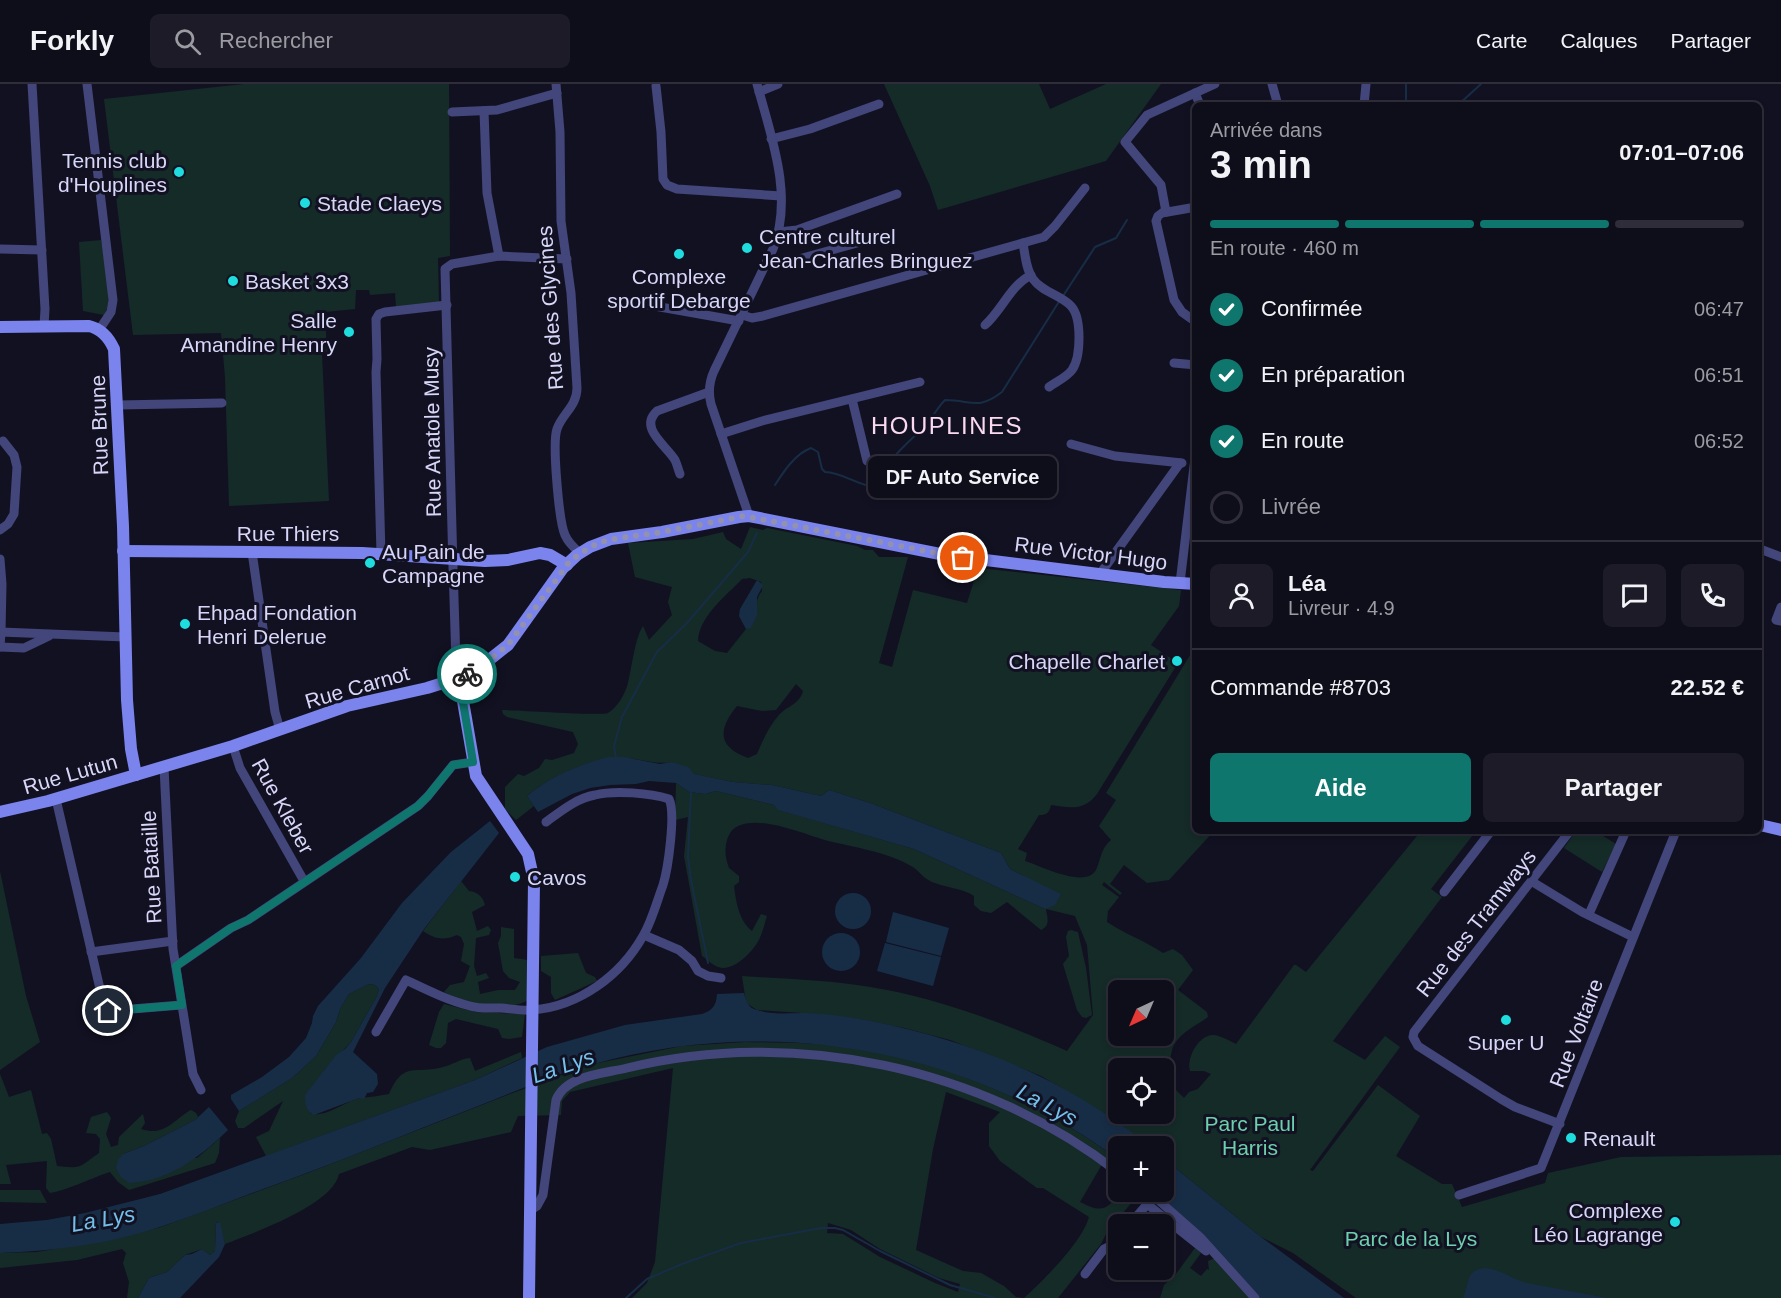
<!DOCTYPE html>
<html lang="fr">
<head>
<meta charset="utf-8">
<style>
  :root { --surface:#0e0d1a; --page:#1c1b27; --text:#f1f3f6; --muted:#9b9ca2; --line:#2e2d39; --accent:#0f766e }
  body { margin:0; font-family:Helvetica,sans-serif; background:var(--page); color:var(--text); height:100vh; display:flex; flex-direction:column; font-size:22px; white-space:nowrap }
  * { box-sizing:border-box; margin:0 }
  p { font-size:20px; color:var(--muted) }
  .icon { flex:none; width:33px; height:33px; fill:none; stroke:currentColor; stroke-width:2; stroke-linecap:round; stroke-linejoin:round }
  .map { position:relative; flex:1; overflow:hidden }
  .side { position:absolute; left:1192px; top:18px; width:570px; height:732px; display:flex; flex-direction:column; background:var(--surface); border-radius:9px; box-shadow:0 3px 9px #0003,0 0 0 2px var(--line) }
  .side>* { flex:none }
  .needle { width:39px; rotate:224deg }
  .buttons { position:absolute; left:1108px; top:896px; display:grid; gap:12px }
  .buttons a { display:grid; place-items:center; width:66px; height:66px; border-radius:9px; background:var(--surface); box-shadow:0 3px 9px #0003,0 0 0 2px var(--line); font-size:30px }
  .pin { position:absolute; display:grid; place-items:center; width:51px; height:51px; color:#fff; margin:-26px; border:3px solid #fff; border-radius:50%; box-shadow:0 2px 6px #0007 }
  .courier { position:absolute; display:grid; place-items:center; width:60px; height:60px; margin:-30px; border:4px solid #0f766e; border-radius:50%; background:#fff; color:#222; box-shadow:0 2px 8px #0007 }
  .bubble { position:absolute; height:42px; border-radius:9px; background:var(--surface); box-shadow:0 3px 9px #0003,0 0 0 2px var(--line); font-size:20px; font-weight:800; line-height:42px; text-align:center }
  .summary em { font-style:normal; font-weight:800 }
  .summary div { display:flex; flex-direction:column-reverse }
  .summary { display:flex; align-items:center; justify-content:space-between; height:102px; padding:0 18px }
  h1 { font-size:39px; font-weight:800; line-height:45px }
  .bar { display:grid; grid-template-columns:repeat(4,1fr); gap:9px 6px; align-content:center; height:72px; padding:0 18px }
  .bar i { height:8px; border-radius:4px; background:var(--line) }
  .bar .selected { background:var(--accent) }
  .bar p { grid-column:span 4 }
  .line { display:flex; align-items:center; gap:15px; padding:0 18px; border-top:2px solid var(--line) }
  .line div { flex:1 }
  .round { display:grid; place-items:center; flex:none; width:63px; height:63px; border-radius:9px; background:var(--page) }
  ol { padding:0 18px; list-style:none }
  li { display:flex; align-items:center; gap:18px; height:66px }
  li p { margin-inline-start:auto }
  li .icon { padding:6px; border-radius:50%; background:var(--accent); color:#fff; stroke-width:4 }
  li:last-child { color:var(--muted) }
  li i { width:33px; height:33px; border:3px solid var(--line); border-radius:50% }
  .cta { display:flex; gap:12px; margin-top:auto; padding:12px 18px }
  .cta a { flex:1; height:69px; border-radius:9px; background:var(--accent); color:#fff; font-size:24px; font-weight:800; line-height:69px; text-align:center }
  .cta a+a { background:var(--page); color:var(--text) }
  header { display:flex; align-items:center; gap:36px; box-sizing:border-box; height:84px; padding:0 30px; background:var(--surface); border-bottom:2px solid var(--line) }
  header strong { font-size:28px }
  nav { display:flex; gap:33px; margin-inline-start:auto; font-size:21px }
  .search { width:420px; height:54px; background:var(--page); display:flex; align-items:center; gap:15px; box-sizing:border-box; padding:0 21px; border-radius:9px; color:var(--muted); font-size:22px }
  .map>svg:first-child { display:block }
</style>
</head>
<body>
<header>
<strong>Forkly</strong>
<div class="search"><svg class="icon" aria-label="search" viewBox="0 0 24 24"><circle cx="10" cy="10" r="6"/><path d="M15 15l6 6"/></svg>Rechercher</div>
<nav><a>Carte</a><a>Calques</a><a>Partager</a></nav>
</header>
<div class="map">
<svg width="1781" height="1214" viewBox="0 0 1781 1214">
  <rect width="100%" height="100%" fill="#121122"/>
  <g fill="#152b28" fill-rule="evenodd">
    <polygon points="244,0 449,0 450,172 438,174 439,219 396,223 395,209 370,211 369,206 356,206 355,225 325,228 327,270 322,270 329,417 229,422 225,293 221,249 133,251 104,15"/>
    <polygon points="884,0 1039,0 1050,25 1106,0 1161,0 1106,77 938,126 930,102"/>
    <path d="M101 156C104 173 114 219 104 231L83 227 79 158Z"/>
    <path d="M750 443 763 446 767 444 857 462 865 466H873L879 473H908L879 579 892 583 913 506 967 519 978 484 1181 506 1179 522 1151 561 1178 579 1097 710C1084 727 1071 724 1051 721 1049 729 1047 731 1039 731L1018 765 1027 769 1025 777C1041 782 1085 805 1096 786 1101 775 1101 764 1111 756L1099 742 1116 716 1106 709 1195 563 1196 747H1214L1169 796 1147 799 1124 781 1110 800 1122 809 1120 811 1104 798 1102 801 1119 813 1108 827 1107 838C1125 850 1145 857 1163 869L1173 865 1182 871 1193 886 1178 906 1207 928 1208 933C1197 941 1181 948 1174 961 1169 971 1173 976 1164 988V984H1119V1029H1164V994L1184 1014 1189 1008 1198 1005 1211 990 1204 987H1190C1186 974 1199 950 1214 951 1221 952 1230 957 1236 960L1294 881H1296L1306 888 1421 747H1476L1431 805 1442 813 1333 957 1365 976 1385 952 1400 963 1310 1086 1313 1087 1378 1001 1420 1032 1396 1072 1442 1100H1452L1462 1123 1545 1099 1548 1089 1621 1073 1781 1071V1214H1356L1293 1169 1261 1153 1164 1075V1062H1149L1112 1034 1041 992 950 956 904 944 864 936 816 930 757 926 746 919 742 892C785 895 828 896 870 903 935 913 1007 940 1067 967L1093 931 1087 861 1075 832 1046 825C1047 834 1051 841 1041 846L1007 818 991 829 981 827 974 821V812C962 804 948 804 935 799 925 796 921 789 913 783 886 767 855 764 825 756 803 750 740 722 728 753 724 764 725 773 729 784L739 792V798L734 802C736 818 739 837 752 847L761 830 767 832C764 841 762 852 757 859 751 869 735 885 722 884 714 883 708 876 702 872L684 772 688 733 675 736 676 699 689 708 705 710 716 707 774 721 779 726 914 765 1045 825 1024 792 1010 785 1001 769 873 720 829 706 821 712 772 701 733 698 693 690 672 678C656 681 642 675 626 674 595 672 550 692 527 712L534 722 516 736 505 725V703L518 690 524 692 539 684 545 675 552 676 574 669 578 660 573 648 507 633 503 630 502 626C517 626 602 632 608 629 618 623 625 610 628 599 632 583 635 554 643 542L649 556 672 531 668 518 672 503 635 493 628 459 693 455 723 448 726 455 741 465ZM750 494 761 498 762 507C754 516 757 530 751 543L746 545 727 569 715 567 698 557C699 532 726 512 742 495ZM796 600 803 607C800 620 787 622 779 631 769 642 763 656 757 670L748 674C717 663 718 645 737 622L762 627 776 626ZM1119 906H1164V951H1119Z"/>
    <polygon points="1576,747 1595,747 1616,760 1602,788 1564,764"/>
    <polygon points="0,787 26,912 40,958 0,986"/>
    <path d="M461 797 469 807C478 808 483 813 485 821L472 828 477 847 488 842 491 846 489 851 476 854 474 882 477 892 486 889 489 894 478 898 480 910 498 906H515L520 898 509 894 503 887 498 859 501 852V843L514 845V874L528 876V916C509 929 463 919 444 908L450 901 464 898 470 882 461 877 464 860 461 853 457 851C443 857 435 855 423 847Z"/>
    <polygon points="1071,846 1078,848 1086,884 1092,931 1086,934 1082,933 1077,926 1063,880 1069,872 1066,853 1068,847"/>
    <polygon points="578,869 586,889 595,893 597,897 555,916 551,909 551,893 541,887 541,872"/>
    <path d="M369 900 375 901 379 905 377 912 351 958 325 985 310 1029C325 1035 345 1017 360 1014 370 1013 379 1012 389 1010 404 976 414 991 443 983 452 981 460 975 470 974L475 987 521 968 522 974 475 996 266 1072 256 1053 269 1047 283 1017 244 1044H238L235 1037 239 1027 292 994 316 972 336 938 340 925 349 910Z"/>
    <polygon points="444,920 475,928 525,930 522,953 509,955 502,954 498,945 456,935 448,939 446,959 441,964 436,964 429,961 439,928"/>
    <path d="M745 958C787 959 831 958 873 967 961 985 1046 1022 1119 1076V1078L1101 1082 1080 1118C1103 1130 1107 1125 1122 1107L1140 1108 1106 1150 1101 1160 1058 1214H632L647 1199 655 1178 673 984 570 1008 562 1017 561 1031 518 1032 511 1048 430 1066 412 1063 339 1090C333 1121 253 1149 225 1160L219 1138 216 1139 215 1167 210 1171 202 1165 185 1171 167 1188 149 1194 138 1214H127L129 1198 123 1179 126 1169 122 1165 77 1176 0 1184V1169L37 1168 122 1153 161 1143 305 1090 510 1010 588 981 682 962ZM946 1008 1000 1028 989 1039V1062L1000 1077 1037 1104H1043L1089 1133C1082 1158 1044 1196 1024 1214L1016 1213 1004 1202 981 1189 963 1187 916 1166 933 1065ZM828 1139 851 1146 880 1165 939 1194 960 1200 958 1208 935 1199 880 1173 843 1150 827 1149Z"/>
    <path d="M0 990 9 1013 31 1006 42 1050 47 1049 51 1055 57 1082C83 1085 79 1083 99 1069L100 1055 96 1050 86 1049 91 1033 107 1028 111 1034 106 1050 111 1063 118 1061 119 1053 143 1030 145 1039 141 1045C165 1053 173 1036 191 1026L196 1029 198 1033 195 1036 144 1062 123 1070 197 1074 220 1054 219 1069 215 1079 129 1106 118 1098 110 1088C90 1094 69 1106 50 1109L46 1104 47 1077 6 1081 11 1100H0Z"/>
    <polygon points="0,1106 40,1106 47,1119 0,1118"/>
    <polygon points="1195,1164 1201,1169 1190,1184 1201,1192 1207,1185 1209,1186 1208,1177 1215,1174 1259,1214 1160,1214 1164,1201 1176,1190"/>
  </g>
  <g fill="#172d46">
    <polygon points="757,496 763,501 757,513 757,531 751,544 746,545 739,532 740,525"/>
    <path d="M608 673H624L660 680 672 678 688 683 694 690 733 698 772 701 821 712 829 706 873 720 1001 769 1010 785 1061 810 1055 821 1045 825 914 765 778 726 774 721 716 707 705 710 689 708 676 699 649 697 636 700 610 701 590 704 572 710 538 728 527 712C550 692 579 681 608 673Z"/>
    <path d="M490 737 499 749 424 845 385 904 353 968 377 990 378 1000 373 1008 367 1009 364 1015 359 1014 314 1031C306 1028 305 1019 305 1011L336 971 345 965 351 958 377 912 379 905 375 901 369 900 349 910 340 925 336 938 316 972 292 994 239 1027 231 1015V1011L262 993 289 973 306 954 312 939 313 932 318 922 361 874 402 819 451 768Z"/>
    <circle cx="853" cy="827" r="18"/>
    <polygon points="893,828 949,844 941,872 886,858"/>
    <circle cx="841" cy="868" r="19"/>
    <polygon points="885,859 941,873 933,902 877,887"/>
    <path d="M744 909C746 917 748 924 757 926 772 931 792 929 807 929 828 930 850 933 871 937 972 957 1069 996 1149 1062H1119V1076C968 964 771 929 590 981 550 992 511 1009 473 1024 403 1051 334 1080 263 1105 230 1117 197 1131 163 1142 110 1160 55 1167 0 1169V1140L47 1136 85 1129 160 1110 475 996 547 963 625 941 702 930C713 926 716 922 717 910Z"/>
    <path d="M209 1023 228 1046C200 1073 169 1097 129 1099L121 1093 116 1084 118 1076 123 1070 144 1062 195 1036Z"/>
    <polygon points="1164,1075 1261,1153 1344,1214 1259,1214 1189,1138 1155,1107 1164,1107"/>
    <polygon points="220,1138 225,1160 219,1173 180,1214 138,1214 149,1194 167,1188 185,1171 192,1170 202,1165 210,1171 215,1167 216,1139"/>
    <path d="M1486 1184C1502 1186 1512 1195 1527 1199L1607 1214H1463C1470 1199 1465 1185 1486 1184Z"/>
  </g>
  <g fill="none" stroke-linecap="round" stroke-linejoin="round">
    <g stroke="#172d46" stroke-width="2">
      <polyline points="1406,0 1406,21"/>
      <polyline points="1458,21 1481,0"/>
      <polyline points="1063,212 1095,163 1116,154 1127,136"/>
      <path d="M775 401C784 387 795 370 811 364L818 368 822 385 825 388C842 388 861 403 873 402 888 401 885 389 890 379 896 367 919 350 928 338 934 331 938 323 945 316 972 316 977 327 1002 308L1060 216"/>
      <polyline points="616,674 614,662 622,633 657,568 687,539 748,468 757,449"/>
      <polyline points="691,708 688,773 691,796 708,879"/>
      <polyline points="626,1214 647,1195 682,1180 741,1159 821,1144 835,1144 843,1146 880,1167 950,1201 995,1214"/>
    </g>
    <g stroke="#42467a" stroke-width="9">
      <polyline points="32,0 45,225 44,242"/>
      <polyline points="87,0 113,216 111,228 99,246"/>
      <path d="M556 0 560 48 561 137 571 209 577 304C577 322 562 330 557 345 552 359 559 438 565 451 568 458 574 464 580 469"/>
      <polyline points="1272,0 1278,21"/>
      <polyline points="656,2 661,48 663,95 667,101 677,105 781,112"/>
      <polyline points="759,8 778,0"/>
      <polyline points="1195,9 1200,21"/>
      <polyline points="1364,21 1366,0"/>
      <polyline points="484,27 487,109 499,172"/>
      <polyline points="452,28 497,26 557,9"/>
      <polyline points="771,55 810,45 879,20"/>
      <polyline points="1196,123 1162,129 1158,132 1156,137 1174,216 1182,228 1196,238"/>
      <polyline points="1166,128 1161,101 1125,58 1147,31 1215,0"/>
      <polyline points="779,148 797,146 897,110"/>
      <path d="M1023 159C1025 170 1026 186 1033 195 1042 208 1061 211 1071 222 1082 234 1081 273 1072 286 1067 293 1056 298 1049 303"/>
      <polyline points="0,165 42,166"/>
      <polyline points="767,177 781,180 875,154"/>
      <polyline points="632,218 739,237"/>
      <polyline points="742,231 752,234 763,232 1044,153 1055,142 1085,104"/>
      <path d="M985 241C1002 226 1010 202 1031 191"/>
      <polyline points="1174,279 1196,281"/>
      <polyline points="852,315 867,377"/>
      <polyline points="118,321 222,319"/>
      <polyline points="721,350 762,337 920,298"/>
      <polyline points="1071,360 1115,372 1182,379"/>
      <path d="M680 390C678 385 677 380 675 376 667 362 638 344 657 327L709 308"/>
      <path d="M749 432 711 320C708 308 709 298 714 287L773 165C794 112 771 52 757 0"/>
      <polyline points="0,446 8,440 14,430 17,383 14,371 3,357"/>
      <polyline points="1760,465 1781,473"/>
      <polyline points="252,468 275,628 280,646"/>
      <polyline points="381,470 376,288 377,275 376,235 379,230 385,228 447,221"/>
      <polyline points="0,475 2,500 1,548"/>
      <polyline points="1100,490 1180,379"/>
      <polyline points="1180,499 1196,366"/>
      <polyline points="1781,523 1776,536 1781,537"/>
      <polyline points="0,563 1,548 125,553"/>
      <polyline points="0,563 24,564 49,552"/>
      <polyline points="459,594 456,578 453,483 445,185 452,180 499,172 567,175"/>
      <polyline points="233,662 240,684 304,797"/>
      <polyline points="164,683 173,865 193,990 201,1006"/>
      <polyline points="56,715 104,922 108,927 181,921"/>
      <polyline points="1531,797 1582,828 1633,853"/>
      <polyline points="1444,808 1491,747"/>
      <polyline points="1589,830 1626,747"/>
      <polyline points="644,851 679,866 692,877 698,887 708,892 721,894"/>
      <polyline points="91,868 173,857"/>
      <polyline points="176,882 231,844 248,836 418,722 428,712 453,681 473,678"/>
      <path d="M376 948 406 896C427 906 447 916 470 922 479 925 491 924 501 924 512 925 523 927 533 926 580 922 621 891 643 852 652 837 657 817 663 801 668 785 676 729 669 715 650 709 615 706 595 711 577 714 561 727 546 738"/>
      <polyline points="1560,1040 1515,1023 1501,1015 1418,962 1413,953 1414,948 1570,747"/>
      <polyline points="1148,1107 1200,1153 1255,1214"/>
      <polyline points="1459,1111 1541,1084 1676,747"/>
      <polyline points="1147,1120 1206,1167"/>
      <path d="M531 1126 537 1122 543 1111 556 1016C566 991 603 990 627 984 794 943 983 983 1119 1089"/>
      <polyline points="1130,1140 1150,1117"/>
      <polyline points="1085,1190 1104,1165 1112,1161 1119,1153"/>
    </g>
    <g stroke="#7b83ed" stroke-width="12">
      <path d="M0 243 89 242C102 245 109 254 114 265L123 442 127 616 131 665 136 691"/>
      <polyline points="123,467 362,469 485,477 508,476 540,469 550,471 567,481"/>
      <polyline points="459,594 476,692 528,770 534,797 529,1214"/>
      <polyline points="0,728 48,717 233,662 347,622 427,604 459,594 484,580 508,561 563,484 577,471 590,463 611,455 662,448 739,433 749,432 945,471 1164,498 1196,500"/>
      <polyline points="1760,741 1781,746"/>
    </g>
  </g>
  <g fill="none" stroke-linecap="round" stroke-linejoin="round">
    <polyline stroke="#9392ae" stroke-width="6" stroke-dasharray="0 10.8" points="467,590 484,580 508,561 570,477 590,463 607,456 662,448 744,432 963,474"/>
    <polyline stroke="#0f766e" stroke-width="8" points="108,927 182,921 176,882 231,844 248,836 418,722 428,712 453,681 473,678 459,594 467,590"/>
  </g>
  <g fill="#1fddde" stroke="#121122" stroke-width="2">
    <circle cx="179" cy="88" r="6"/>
    <circle cx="305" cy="119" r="6"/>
    <circle cx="747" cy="164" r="6"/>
    <circle cx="679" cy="170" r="6"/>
    <circle cx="233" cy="197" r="6"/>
    <circle cx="349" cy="248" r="6"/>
    <circle cx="370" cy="479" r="6"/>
    <circle cx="185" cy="540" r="6"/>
    <circle cx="1177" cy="577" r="6"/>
    <circle cx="515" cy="793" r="6"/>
    <circle cx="1506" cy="936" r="6"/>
    <circle cx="1571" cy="1054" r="6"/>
    <circle cx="1675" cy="1138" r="6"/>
  </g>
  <g text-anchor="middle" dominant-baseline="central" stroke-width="6" stroke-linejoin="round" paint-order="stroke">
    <g font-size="21" fill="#d8d7f9" stroke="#121122" text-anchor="start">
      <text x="167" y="76" text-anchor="end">Tennis club<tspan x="167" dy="24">d'Houplines</tspan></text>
      <text x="317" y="119">Stade Claeys</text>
      <text x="759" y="152">Centre culturel<tspan x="759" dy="24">Jean-Charles Bringuez</tspan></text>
      <text x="679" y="192" text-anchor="middle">Complexe<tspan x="679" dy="24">sportif Debarge</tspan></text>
      <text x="245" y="197">Basket 3x3</text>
      <text x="337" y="236" text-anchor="end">Salle<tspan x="337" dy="24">Amandine Henry</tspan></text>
      <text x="382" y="467">Au Pain de<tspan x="382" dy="24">Campagne</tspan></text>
      <text x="197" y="528">Ehpad Fondation<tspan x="197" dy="24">Henri Delerue</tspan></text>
      <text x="1165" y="577" text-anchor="end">Chapelle Charlet</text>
      <text x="527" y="793">Cavos</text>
      <text x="1506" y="958" text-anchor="middle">Super U</text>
      <text x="1583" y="1054">Renault</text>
      <text x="1663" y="1126" text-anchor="end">Complexe<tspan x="1663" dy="24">Léo Lagrange</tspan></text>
    </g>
    <g font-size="21" fill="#d8d7f9" stroke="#121122">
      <text transform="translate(550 224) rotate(-94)">Rue des Glycines</text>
      <text transform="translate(99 341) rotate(-92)">Rue Brune</text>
      <text transform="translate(432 348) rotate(-91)">Rue Anatole Musy</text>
      <text x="288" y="449">Rue Thiers</text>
      <text transform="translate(1091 469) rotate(7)">Rue Victor Hugo</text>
      <text transform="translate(357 603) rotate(-16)">Rue Carnot</text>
      <text transform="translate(70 690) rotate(-16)">Rue Lutun</text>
      <text transform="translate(283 722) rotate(61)">Rue Kleber</text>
      <text transform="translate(151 783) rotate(-93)">Rue Bataille</text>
      <text transform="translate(1476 839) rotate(-52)">Rue des Tramways</text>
      <text transform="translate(1576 949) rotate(-69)">Rue Voltaire</text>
    </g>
    <g font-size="21" fill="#6dd0ad" stroke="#121122">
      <text x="1250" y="1039">Parc Paul<tspan x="1250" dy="24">Harris</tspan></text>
      <text x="1411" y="1154">Parc de la Lys</text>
    </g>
    <g font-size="22" font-style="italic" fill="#73c0ec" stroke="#121122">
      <text transform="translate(563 982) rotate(-19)">La Lys</text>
      <text transform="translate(1047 1021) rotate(28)">La Lys</text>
      <text transform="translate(103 1135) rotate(-10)">La Lys</text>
    </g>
    <g font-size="24" letter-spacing="1.5" fill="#fad9f1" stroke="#121122">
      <text x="947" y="341">HOUPLINES</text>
    </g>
  </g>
</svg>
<div class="buttons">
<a><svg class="needle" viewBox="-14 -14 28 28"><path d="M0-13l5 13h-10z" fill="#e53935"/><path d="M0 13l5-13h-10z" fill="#9b9ca2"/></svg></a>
<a><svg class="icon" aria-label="locate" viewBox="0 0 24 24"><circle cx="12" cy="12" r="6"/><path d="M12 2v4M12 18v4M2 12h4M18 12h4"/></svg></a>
<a>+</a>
<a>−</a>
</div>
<div class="pin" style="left:963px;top:474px;background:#ea580c"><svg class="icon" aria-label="bag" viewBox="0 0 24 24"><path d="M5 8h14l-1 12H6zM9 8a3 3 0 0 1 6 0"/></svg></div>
<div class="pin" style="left:108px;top:927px;background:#1f2937"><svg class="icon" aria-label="home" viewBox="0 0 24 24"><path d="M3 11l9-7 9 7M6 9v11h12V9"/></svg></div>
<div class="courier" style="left:467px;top:590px"><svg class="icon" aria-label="bike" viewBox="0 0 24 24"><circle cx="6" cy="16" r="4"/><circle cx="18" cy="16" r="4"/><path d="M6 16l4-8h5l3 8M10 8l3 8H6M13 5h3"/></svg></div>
<div class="bubble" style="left:868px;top:372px;width:189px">DF Auto Service</div>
<section class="side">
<div class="summary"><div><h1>3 min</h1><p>Arrivée dans</p></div><em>07:01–07:06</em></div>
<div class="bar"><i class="selected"></i><i class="selected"></i><i class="selected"></i><i></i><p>En route · 460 m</p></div>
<ol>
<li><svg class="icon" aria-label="check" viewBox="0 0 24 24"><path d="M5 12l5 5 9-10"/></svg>Confirmée<p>06:47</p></li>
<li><svg class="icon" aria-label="check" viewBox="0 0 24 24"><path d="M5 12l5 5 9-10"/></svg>En préparation<p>06:51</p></li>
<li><svg class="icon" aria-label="check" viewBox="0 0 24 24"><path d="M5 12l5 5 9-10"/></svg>En route<p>06:52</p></li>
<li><i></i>Livrée</li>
</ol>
<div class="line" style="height:108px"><a class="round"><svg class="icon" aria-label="person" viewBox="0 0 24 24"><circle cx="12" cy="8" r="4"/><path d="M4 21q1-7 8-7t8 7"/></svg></a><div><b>Léa</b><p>Livreur · 4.9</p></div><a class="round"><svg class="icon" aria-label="chat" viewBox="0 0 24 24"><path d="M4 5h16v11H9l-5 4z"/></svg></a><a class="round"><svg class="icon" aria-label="phone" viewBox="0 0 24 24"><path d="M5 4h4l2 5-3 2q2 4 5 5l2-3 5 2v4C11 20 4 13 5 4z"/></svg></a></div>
<div class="line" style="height:78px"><div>Commande #8703</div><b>22.52 €</b></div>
<div class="cta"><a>Aide</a><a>Partager</a></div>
</section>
</div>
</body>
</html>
